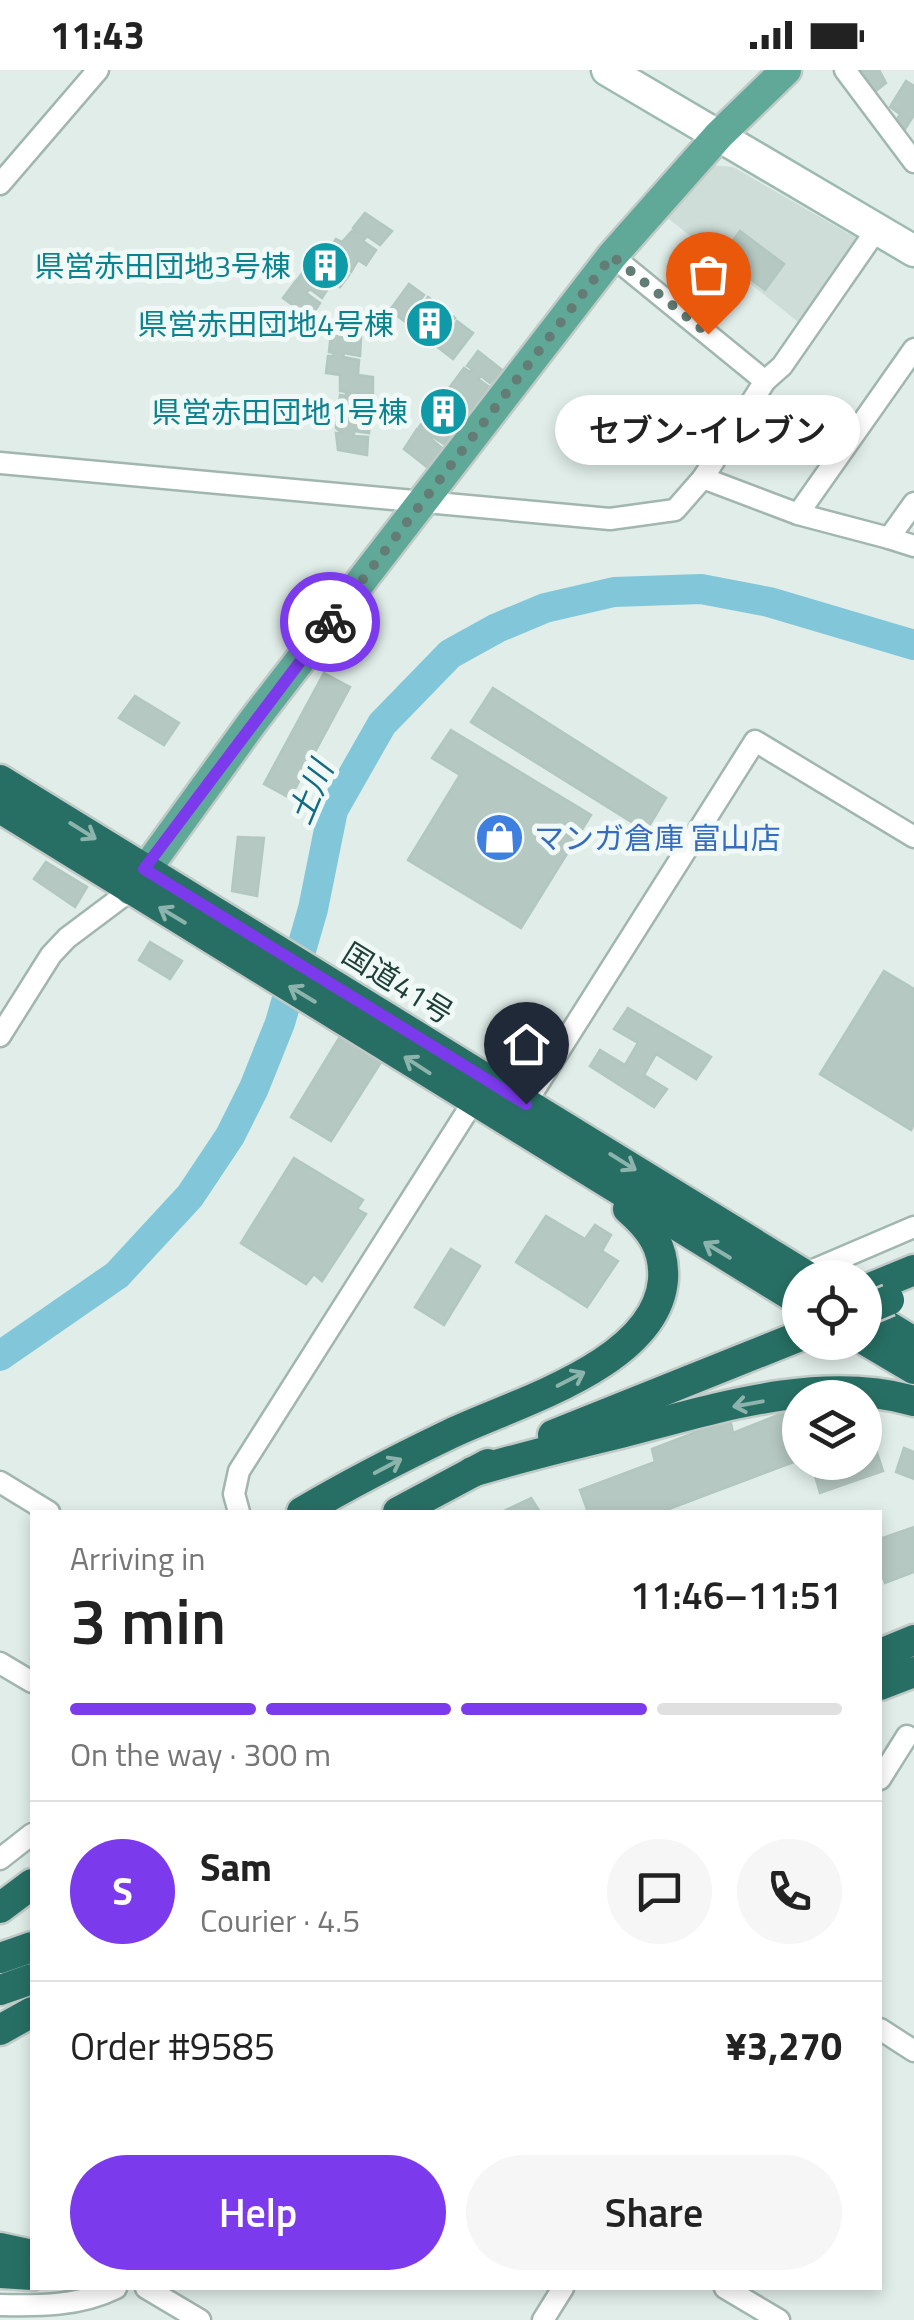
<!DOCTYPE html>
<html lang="en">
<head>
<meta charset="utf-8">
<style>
  :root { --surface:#fff; --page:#f6f6f6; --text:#222; --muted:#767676; --line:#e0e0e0; --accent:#7c3aed }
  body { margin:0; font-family:"Titillium Web","Noto Sans JP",sans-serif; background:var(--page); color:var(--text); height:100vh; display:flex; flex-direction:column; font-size:38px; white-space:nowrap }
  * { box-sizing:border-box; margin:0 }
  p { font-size:32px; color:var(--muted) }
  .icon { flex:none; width:55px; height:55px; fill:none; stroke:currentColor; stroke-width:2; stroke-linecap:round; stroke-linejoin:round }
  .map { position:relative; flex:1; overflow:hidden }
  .side { position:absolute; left:30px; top:1440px; width:852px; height:780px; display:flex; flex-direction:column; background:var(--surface); border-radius:0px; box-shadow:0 5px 15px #0003 }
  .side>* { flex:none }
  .controls { position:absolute; left:782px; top:1190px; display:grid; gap:20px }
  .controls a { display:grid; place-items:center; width:100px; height:100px; border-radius:50%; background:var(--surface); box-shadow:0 5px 15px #0003; font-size:50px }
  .pin { position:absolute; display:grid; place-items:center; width:85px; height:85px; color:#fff; margin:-102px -42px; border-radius:50% 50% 50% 0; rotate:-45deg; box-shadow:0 0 10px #0007 }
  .pin .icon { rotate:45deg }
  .courier { position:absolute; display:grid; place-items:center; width:100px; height:100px; margin:-50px; border:8px solid #7c3aed; border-radius:50%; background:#fff; color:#222; box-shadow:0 2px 12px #0007 }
  .bubble { position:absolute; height:70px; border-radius:35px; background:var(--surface); box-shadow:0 5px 15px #0003; font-size:32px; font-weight:600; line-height:70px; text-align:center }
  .head em { font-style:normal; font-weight:600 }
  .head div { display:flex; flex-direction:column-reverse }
  .head { display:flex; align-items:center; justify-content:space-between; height:170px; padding:0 40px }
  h1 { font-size:65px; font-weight:600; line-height:75px }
  .bar { display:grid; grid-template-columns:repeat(4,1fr); gap:15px 10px; align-content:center; height:120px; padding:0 40px }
  .bar i { height:12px; border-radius:8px; background:var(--line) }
  .bar .on { background:var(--accent) }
  .bar p { grid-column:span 4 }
  .line { display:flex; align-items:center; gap:25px; padding:0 40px; border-top:2px solid var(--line) }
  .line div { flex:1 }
  .round { display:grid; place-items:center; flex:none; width:105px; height:105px; border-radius:52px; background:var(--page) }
  .action { display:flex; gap:20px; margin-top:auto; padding:20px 40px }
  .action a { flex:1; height:115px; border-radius:60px; background:var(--accent); color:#fff; font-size:40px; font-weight:600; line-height:115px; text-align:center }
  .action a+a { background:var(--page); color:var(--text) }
  .status { display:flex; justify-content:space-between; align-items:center; height:70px; padding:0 50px; background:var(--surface); direction:ltr }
  .status svg { height:28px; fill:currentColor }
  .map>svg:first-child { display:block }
</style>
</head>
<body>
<div class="status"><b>11:43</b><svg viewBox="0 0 49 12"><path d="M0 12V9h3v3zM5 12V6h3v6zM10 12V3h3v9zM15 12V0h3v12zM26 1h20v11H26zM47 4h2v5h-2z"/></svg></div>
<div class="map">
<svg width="914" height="2250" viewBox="0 0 914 2250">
  <rect width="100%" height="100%" fill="#e0ede8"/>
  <polygon fill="#ceddd7" points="711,95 733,97 860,170 802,255 664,145"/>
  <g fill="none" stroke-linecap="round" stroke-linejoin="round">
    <polyline stroke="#82c7d9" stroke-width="30" points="0,1286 117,1205 190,1126 230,1066 254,1018 280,953 313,839 333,740 382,654 450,584 497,558 545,538 614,522 701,519 769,532 914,575"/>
  </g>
  <g fill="#b5c8c1" stroke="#b2c7bf" stroke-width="2.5">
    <polygon points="855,0 879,0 886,13 873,23"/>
    <polygon points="906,11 914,16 914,45 905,59 895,53 900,44 890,37"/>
    <polygon points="365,143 392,161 380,175 367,166 363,171 376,180 366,195 358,190 351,202 337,193 335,197 349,205 340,217 332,212 322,228 310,219 306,223 320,233 310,248 283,228 295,212 298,214 296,211 309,195 315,199 324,186 327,188 326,183 336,169 342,172 352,161 358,163 353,158"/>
    <polygon points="740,161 784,194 765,220 721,186"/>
    <polygon points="409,214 424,225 418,233 422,236 428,227 455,248 447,258 451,260 457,251 473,263 453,289 390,240"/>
    <polygon points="331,263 361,267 360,286 344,283 343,287 359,290 358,305 373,307 373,324 357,323 357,327 372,328 369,363 354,361 354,366 368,367 367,385 338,380 336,363 343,364 336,358 340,325 346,326 346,322 340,321 340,305 326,303 328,286 333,286 334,283 329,282"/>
    <polygon points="478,281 502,300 490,313 481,306 478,309 488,316 468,345 456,336 453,339 463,347 444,374 433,367 431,369 442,378 428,398 404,379 417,359 422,361 419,357 441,328 447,332 444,325 464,298 470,302 472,299 467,296"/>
    <polygon points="324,603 350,617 290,728 264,714"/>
    <polygon points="493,618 666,728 646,761 471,652"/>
    <polygon points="135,626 179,653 164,675 119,648"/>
    <polygon points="451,660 591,745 521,858 408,790 460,705 432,688"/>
    <polygon points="238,767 264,768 257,826 232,821"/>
    <polygon points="46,792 87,817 75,837 34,809"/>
    <polygon points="150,872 182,891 170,909 139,890"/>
    <polygon points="884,901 914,919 914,1054 911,1060 820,1004"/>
    <polygon points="628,938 711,987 696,1009 656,984 644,1005 667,1019 654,1037 590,996 600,980 625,995 638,973 614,959"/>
    <polygon points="524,950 553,969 542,988 512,970"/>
    <polygon points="341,965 383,989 331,1071 291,1047"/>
    <polygon points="294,1088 363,1130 357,1139 366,1144 322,1211 314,1204 306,1214 241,1173"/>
    <polygon points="546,1146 585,1169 595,1155 611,1165 602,1181 618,1191 587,1237 516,1192"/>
    <polygon points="451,1179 480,1196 444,1255 415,1237"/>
    <polygon points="783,1343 799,1390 661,1442 588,1442 580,1420 655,1392 652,1379 730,1349 733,1363"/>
    <polygon points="873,1371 883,1401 820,1423 811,1392 865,1392 865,1374"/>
    <polygon points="904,1378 914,1382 914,1409 896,1402"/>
    <polygon points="531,1428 540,1442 502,1442"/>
    <polygon points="914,1457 914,1502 885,1513 880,1499 880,1469"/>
  </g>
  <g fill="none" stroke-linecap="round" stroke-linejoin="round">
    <defs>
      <g id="street">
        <polyline points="845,0 914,92"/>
        <polyline points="0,114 98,0"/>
        <polyline points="612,186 765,311 703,408"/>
        <polyline points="765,311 782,296 877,159"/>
        <polyline points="0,393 610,449 675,440 703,408 798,444 889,468 914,433"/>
        <polyline points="798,444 914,279"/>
        <polyline points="889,468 914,476"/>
        <polyline points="0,966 51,885 67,868 131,820"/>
        <polyline points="526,1033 755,671 914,767"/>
        <polyline points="804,1204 914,1157"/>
        <polyline points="0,1412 49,1442"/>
        <polyline points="239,1442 234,1424 239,1401 473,1032"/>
        <polyline points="0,1593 32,1612"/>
        <polyline points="880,1709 907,1666"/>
        <polyline points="0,1789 32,1764"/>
        <polyline points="880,1959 914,1981"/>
        <polyline points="146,2218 200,2250"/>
        <polyline points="725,2218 779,2250"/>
        <path d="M0 2235C39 2236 80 2236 116 2218"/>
        <polyline points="543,2250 563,2218"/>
      </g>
      <polyline id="secondary" points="607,0 914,181"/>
      <polyline id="primary" points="131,820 254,650 612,186 719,65 786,0"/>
      <g id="highway">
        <polyline points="0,710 810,1208"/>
        <polyline points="0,738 800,1231"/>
        <polyline points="865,1220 914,1200"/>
        <polyline points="865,1242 914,1272"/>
        <polyline points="865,1270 914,1299"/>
        <polyline points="553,1365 800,1266"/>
        <path d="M472 1402C522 1387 571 1375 621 1363 713 1339 820 1304 914 1331"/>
        <path d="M302 1442C349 1414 400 1388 450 1364 515 1333 656 1294 663 1210 665 1178 651 1159 628 1139"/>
        <polyline points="398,1442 488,1394"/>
        <polyline points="880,1584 914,1570"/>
        <polyline points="880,1615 914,1602"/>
        <polyline points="0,1838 32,1814"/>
        <polyline points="0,1888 32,1877"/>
        <polyline points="0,1920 32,1909"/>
        <polyline points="0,1960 32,1942"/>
        <polyline points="0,2178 32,2185"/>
        <polyline points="0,2203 32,2205"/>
      </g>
    </defs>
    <use href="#street" stroke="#a2b6b0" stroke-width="25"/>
    <use href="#secondary" stroke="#9dbab1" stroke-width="35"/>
    <use href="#primary" stroke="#c0cac7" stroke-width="35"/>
    <use href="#highway" stroke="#c0cac7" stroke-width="35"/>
    <use href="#street" stroke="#fff" stroke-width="20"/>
    <use href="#secondary" stroke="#fff" stroke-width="30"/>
    <use href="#primary" stroke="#60a898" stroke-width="30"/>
    <use href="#highway" stroke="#276f64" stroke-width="30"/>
    <defs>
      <polyline id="highway-bridge" points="865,1240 889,1230"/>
    </defs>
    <use href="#highway-bridge" stroke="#c0cac7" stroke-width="35" stroke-linecap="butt"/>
    <use href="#highway-bridge" stroke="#276f64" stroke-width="30"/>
  </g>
  <defs><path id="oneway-shaft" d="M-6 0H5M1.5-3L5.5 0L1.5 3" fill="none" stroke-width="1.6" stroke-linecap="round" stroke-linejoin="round" transform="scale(2.5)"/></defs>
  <g stroke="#8cb4ad">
    <use href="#oneway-shaft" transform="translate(83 761) rotate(32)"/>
    <use href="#oneway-shaft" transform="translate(172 845) rotate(-149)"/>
    <use href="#oneway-shaft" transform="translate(302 924) rotate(-149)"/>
    <use href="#oneway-shaft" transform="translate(417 995) rotate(-147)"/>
    <use href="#oneway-shaft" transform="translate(623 1092) rotate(32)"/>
    <use href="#oneway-shaft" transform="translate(717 1180) rotate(-149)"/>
    <use href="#oneway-shaft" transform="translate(571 1309) rotate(-27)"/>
    <use href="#oneway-shaft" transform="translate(748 1334) rotate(170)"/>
    <use href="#oneway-shaft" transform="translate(388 1396) rotate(-28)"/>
  </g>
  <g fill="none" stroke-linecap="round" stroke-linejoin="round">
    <polyline stroke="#637d76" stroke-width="10" stroke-dasharray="0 18" points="330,552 612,186 708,264"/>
    <polyline stroke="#7c3aed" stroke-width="12" points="330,552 144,799 526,1034"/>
  </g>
  <defs>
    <symbol id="building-disc" viewBox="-11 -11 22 22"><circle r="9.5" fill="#0f9aa8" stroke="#f1f9f6"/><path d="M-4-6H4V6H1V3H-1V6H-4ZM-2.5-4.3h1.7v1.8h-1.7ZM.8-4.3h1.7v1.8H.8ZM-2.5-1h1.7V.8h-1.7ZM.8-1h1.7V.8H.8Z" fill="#fff"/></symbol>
    <symbol id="shop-disc" viewBox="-11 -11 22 22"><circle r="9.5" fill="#3f7fe0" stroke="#f1f9f6"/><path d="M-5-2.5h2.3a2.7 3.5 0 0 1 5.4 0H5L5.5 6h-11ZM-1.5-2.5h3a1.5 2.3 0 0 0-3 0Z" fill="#fff"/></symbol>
  </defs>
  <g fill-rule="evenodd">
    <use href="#building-disc" x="298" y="168" width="55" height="55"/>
    <use href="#building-disc" x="402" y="226" width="55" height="55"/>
    <use href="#building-disc" x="416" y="314" width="55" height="55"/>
    <use href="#shop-disc" x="472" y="740" width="55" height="55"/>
  </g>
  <g text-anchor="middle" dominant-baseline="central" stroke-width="10" stroke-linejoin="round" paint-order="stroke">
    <g font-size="30" fill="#0d838f" stroke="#f1f9f6" text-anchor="end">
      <text x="291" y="196">県営赤田団地3号棟</text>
      <text x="394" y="254">県営赤田団地4号棟</text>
      <text x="408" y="342">県営赤田団地1号棟</text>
    </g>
    <g font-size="30" fill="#366cbe" stroke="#f1f9f6" text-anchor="start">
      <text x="534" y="768">マンガ倉庫 富山店</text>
    </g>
    <g font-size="30" fill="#1f4038" stroke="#f1f9f6">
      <text transform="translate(398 913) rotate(32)">国道41号</text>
    </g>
    <g font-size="32" font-style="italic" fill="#126b83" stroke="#f1f9f6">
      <text transform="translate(310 722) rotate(-67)">土川</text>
    </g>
  </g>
</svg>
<div class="controls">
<a><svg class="icon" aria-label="locate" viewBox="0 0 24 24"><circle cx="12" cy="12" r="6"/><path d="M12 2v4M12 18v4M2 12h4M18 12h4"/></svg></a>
<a><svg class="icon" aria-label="layers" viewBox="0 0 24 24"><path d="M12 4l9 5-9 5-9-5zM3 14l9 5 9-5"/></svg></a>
</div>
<div class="pin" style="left:708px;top:264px;background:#ea580c"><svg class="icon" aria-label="bag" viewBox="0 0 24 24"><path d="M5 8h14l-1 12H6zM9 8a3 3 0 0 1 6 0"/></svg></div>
<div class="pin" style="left:526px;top:1034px;background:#1f2937"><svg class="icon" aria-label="home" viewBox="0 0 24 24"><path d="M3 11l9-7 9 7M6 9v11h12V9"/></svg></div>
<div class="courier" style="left:330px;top:552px"><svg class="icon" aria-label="bike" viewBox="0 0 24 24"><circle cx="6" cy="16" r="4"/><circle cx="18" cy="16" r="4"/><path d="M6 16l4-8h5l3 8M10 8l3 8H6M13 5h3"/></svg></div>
<div class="bubble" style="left:555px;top:325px;width:305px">セブン-イレブン</div>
<section class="side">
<div class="head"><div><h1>3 min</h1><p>Arriving in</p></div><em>11:46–11:51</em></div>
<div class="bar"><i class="on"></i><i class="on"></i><i class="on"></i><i></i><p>On the way · 300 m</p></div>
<div class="line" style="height:180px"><b class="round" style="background:var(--accent);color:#fff">S</b><div><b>Sam</b><p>Courier · 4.5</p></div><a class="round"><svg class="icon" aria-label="chat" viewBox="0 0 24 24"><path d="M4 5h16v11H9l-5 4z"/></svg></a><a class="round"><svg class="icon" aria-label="phone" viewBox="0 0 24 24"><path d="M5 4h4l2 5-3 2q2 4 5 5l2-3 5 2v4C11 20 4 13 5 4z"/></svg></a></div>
<div class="line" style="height:130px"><div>Order #9585</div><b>¥3,270</b></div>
<div class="action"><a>Help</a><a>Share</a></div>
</section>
</div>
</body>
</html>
